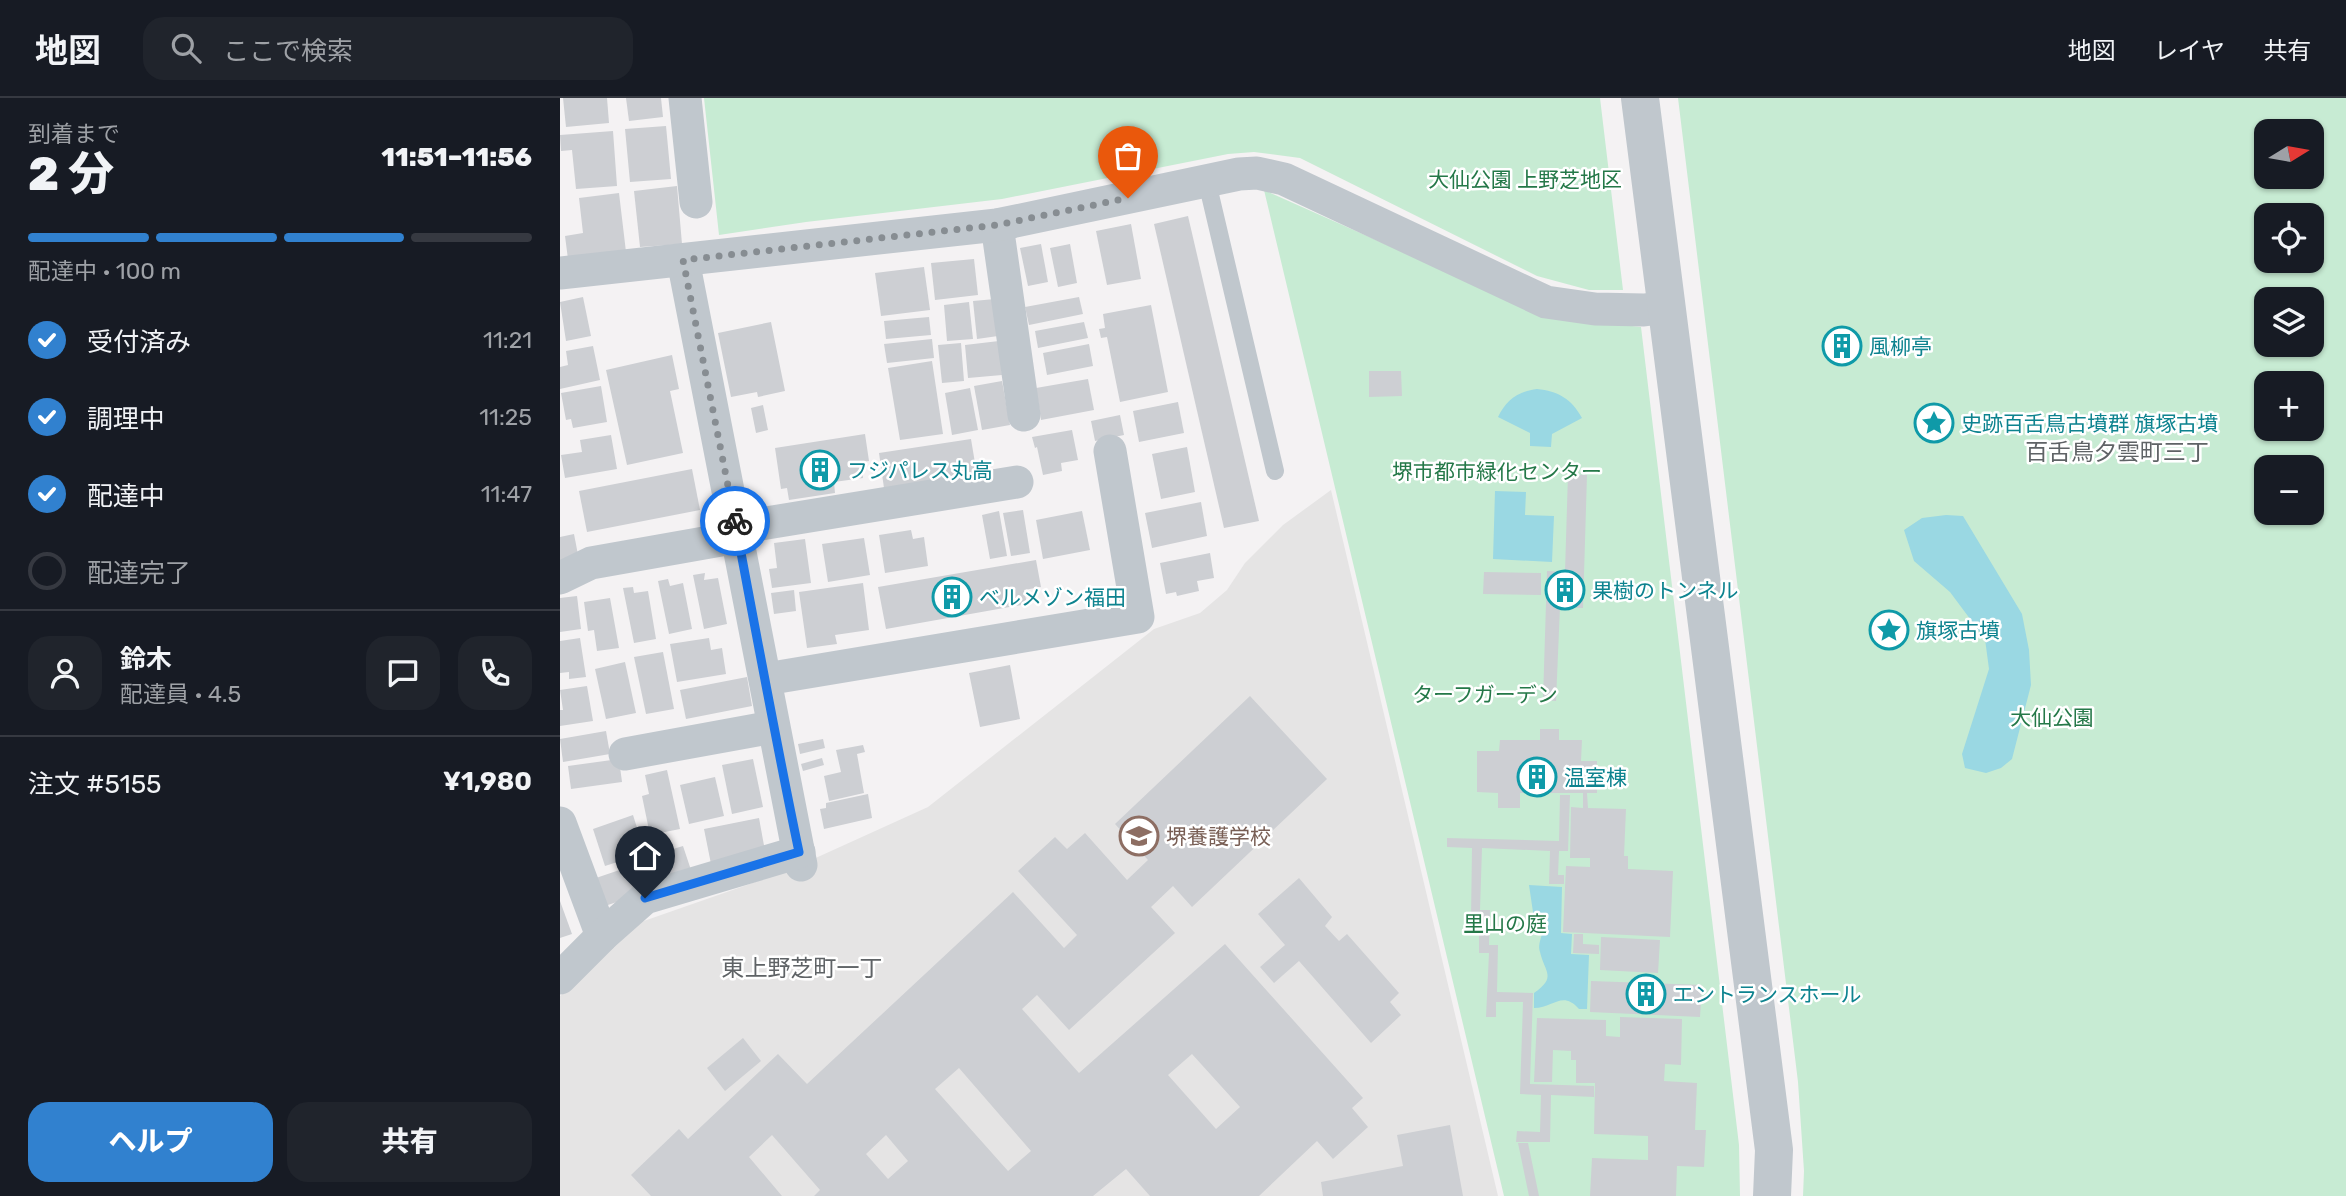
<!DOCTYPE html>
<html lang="ja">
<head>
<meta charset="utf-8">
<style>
  :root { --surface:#171b24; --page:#20242c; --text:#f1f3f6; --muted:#9ea1a6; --line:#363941; --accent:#3181cf }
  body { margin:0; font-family:Rubik,"Noto Sans JP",sans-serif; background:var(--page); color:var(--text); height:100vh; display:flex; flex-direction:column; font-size:26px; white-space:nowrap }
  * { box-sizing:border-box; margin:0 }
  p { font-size:23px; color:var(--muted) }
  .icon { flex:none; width:38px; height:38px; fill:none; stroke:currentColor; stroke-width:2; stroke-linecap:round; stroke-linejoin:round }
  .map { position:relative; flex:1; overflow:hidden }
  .drawer { display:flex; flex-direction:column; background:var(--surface); width:560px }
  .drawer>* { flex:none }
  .needle { width:46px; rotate:79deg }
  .fabs { position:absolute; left:1694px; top:21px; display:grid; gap:14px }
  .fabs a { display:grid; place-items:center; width:70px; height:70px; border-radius:14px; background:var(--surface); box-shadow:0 2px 5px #0004; font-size:35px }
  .pin { position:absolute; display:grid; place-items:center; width:60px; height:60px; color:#fff; margin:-72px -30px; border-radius:50% 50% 50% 0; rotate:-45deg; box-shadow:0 0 7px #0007 }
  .pin .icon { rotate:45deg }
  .courier { position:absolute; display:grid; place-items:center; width:70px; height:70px; margin:-35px; border:5px solid #1a73e8; border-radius:50%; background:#fff; color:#222; box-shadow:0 2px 9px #0007 }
  .head em { font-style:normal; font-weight:800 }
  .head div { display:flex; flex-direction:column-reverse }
  .head { display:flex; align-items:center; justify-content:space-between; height:119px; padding:0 28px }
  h1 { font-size:46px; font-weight:800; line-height:52px }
  .bar { display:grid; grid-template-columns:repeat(4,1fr); gap:10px 7px; align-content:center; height:84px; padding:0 28px }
  .bar i { height:9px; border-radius:5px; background:var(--line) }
  .bar .current { background:var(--accent) }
  .bar p { grid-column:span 4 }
  .line { display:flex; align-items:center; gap:18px; padding:0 28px; border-top:2px solid var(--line) }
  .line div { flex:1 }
  .round { display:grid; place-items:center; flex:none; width:74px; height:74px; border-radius:21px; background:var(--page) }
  ol { padding:0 28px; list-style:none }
  li { display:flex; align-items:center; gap:21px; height:77px }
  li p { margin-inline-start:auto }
  li .icon { padding:7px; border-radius:50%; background:var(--accent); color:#fff; stroke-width:4 }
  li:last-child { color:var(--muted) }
  li i { width:38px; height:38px; border:4px solid var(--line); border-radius:50% }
  .action { display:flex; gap:14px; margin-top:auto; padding:14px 28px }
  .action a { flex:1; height:80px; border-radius:21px; background:var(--accent); color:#fff; font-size:28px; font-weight:800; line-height:80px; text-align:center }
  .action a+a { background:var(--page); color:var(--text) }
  header { display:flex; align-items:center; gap:42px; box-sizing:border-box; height:98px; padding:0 35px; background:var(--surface); border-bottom:2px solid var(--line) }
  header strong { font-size:33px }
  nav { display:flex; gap:38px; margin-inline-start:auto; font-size:24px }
  .search { width:490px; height:63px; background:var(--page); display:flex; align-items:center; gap:18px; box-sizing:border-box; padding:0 24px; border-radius:21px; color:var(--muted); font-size:26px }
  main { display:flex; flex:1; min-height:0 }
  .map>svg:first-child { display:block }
</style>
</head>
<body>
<header>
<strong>地図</strong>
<div class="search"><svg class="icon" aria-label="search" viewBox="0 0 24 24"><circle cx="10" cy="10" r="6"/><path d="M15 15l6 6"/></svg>ここで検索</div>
<nav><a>地図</a><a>レイヤ</a><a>共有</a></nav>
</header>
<main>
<section class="drawer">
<div class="head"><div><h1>2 分</h1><p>到着まで</p></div><em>11:51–11:56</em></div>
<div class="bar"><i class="current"></i><i class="current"></i><i class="current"></i><i></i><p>配達中 · 100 m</p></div>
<ol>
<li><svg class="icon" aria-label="check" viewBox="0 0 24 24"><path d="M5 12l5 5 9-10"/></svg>受付済み<p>11:21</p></li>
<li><svg class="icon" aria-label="check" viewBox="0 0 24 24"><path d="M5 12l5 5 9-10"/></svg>調理中<p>11:25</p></li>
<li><svg class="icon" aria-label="check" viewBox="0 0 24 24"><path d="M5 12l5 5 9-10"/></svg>配達中<p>11:47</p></li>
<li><i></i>配達完了</li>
</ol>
<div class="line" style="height:126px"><a class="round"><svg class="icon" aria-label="person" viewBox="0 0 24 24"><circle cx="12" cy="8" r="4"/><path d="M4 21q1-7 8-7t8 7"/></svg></a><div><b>鈴木</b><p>配達員 · 4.5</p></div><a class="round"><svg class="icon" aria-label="chat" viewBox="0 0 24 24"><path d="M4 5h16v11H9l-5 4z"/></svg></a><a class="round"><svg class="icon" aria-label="phone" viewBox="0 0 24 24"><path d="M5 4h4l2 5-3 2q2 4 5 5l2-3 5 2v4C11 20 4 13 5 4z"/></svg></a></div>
<div class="line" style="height:91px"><div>注文 #5155</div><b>¥1,980</b></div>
<div class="action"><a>ヘルプ</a><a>共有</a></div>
</section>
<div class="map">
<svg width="1786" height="1098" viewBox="0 0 1786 1098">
  <rect width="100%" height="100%" fill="#f4f2f3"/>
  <polygon fill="#e5e4e4" points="771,392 938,1098 0,1098 0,898 39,861 81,824 227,773 368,709 594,531 640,515 667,492 685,465 723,427"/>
  <g fill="#c7ebd3" fill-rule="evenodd">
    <polygon points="144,0 1040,0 1063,192 1029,192 977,178 740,60 694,54 668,56 442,101 246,124 159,137"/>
    <path d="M1118 0H1786V1098H1243L1244 1073 1238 984ZM1706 33H1752V79H1706ZM1706 117H1752V163H1706ZM1706 201H1752V247H1706ZM1706 285H1752V331H1706ZM1706 369H1752V415H1706Z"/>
    <polygon points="704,92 989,219 1081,229 1179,1047 1180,1098 944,1098"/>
  </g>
  <g fill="#9ad8e3">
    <path d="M977 291C998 293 1012 301 1022 320L992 336 991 349 970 348V335L938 319C946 302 959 293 977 291Z"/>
    <polygon points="935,393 966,394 965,417 994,418 992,464 933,461"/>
    <polygon points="1386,417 1403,418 1462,516 1469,552 1471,587 1452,661 1441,670 1426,675 1405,670 1402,656 1429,571 1425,541 1390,494 1354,463 1344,432 1362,420"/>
    <path d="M969 787 1002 789 1001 835 1012 836 1011 856 1029 857 1027 911H1019C1002 892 994 910 974 910V895C997 879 985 875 980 854 978 848 980 843 982 836L974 821Z"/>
  </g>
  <g fill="#cdcfd3" fill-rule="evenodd">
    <polygon points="3,0 47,0 49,25 6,29"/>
    <polygon points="66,0 101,0 103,19 69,23"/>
    <polygon points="106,28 111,81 70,84 65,31"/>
    <polygon points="53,33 57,88 16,91 12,52 1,53 0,37"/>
    <polygon points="117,88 122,146 80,149 74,93"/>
    <polygon points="59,95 66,154 8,161 5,138 23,135 19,100"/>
    <polygon points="628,118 699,423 664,430 594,126"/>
    <polygon points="571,126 581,181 547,187 536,133"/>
    <polygon points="481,146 488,184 468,188 460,150"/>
    <polygon points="510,146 517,185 498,189 490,150"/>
    <polygon points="414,161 418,197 375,202 371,165"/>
    <polygon points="364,169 370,212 321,218 315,175"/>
    <polygon points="23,199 31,238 6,243 0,204"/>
    <polygon points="519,199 523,216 469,227 465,209"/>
    <polygon points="435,201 438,238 417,241 413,203"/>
    <polygon points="409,204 413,241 387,243 384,207"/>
    <polygon points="591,207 608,294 560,304 547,239 541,240 539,231 545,230 543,216"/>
    <polygon points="369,219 371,237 326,241 324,223"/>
    <polygon points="211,224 225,293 198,299 197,294 171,299 158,235"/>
    <polygon points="524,224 528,240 478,250 475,233"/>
    <polygon points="1288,231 1301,244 1296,260 1277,265 1264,251 1270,235"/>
    <polygon points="372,241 374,260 327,265 324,246"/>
    <polygon points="439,243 442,277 408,280 405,247"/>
    <polygon points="401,245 404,283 382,285 378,247"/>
    <polygon points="529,246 533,268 487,277 483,255"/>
    <polygon points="33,248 40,282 0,291 0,269 8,267 6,253"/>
    <polygon points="112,257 119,291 110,293 123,355 67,367 46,272"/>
    <polygon points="372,263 383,336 340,342 328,270"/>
    <polygon points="809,273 841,273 842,298 809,299"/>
    <polygon points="528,281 534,312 481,322 476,290"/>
    <polygon points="442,283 450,327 422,332 414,288"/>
    <polygon points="41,288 47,324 13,330 11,321 6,322 1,295"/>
    <polygon points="410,290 418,332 392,337 385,295"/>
    <polygon points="618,304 624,335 579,344 573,313"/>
    <polygon points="203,307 208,332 196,335 191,310"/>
    <polygon points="560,317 564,337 535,343 531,323"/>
    <polygon points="512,332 518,362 501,365 502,373 483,377 477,349 475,350 472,339"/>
    <polygon points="305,336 309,363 301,364 303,380 274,384 275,395 229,402 227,390 221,391 215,350"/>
    <polygon points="51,337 57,371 5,380 1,357 22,354 20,342"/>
    <polygon points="411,341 418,383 325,397 319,355"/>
    <polygon points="627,349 635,394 601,401 592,356"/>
    <polygon points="132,371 140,412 27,434 19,393"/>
    <polygon points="1008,376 1027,377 1023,510 1000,509 996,603 983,602 987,473 1005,474"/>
    <polygon points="641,404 647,438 592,450 585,415"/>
    <polygon points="463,412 470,455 451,458 443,415"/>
    <polygon points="439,413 447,458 430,461 422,417"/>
    <polygon points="522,413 530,452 483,461 476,422"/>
    <polygon points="351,432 353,441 364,439 368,468 325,475 319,437"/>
    <polygon points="14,436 19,462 0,466 0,439"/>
    <polygon points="304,440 310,477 268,484 262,446"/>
    <polygon points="245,441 251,485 212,490 209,471 217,470 214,445"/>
    <polygon points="650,455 654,480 637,483 639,493 617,498 616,494 606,496 600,465"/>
    <polygon points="476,462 481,489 464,492 467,506 326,531 318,489"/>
    <polygon points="924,474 981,475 981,497 923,496"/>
    <polygon points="145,475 144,482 158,480 167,526 144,531 133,477"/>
    <polygon points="108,481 110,488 123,485 132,531 109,536 98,483"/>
    <polygon points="303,485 309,532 275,537 277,546 247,550 239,494"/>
    <polygon points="73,489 74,495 88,493 96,541 74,545 63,490"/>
    <polygon points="234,492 236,513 214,516 211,495"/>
    <polygon points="17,498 21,531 0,534 0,500"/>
    <polygon points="50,500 59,550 37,553 34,532 28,533 24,504"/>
    <polygon points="20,540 26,579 9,581 9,574 0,575 0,543"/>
    <polygon points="149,540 151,552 162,550 166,576 117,584 110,546"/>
    <polygon points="103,554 114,611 86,616 74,559"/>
    <polygon points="65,564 76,615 46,621 35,571"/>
    <polygon points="450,567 460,621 420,629 409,575"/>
    <polygon points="187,579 192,608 126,621 120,592"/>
    <polygon points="27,588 33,623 0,628 0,612 3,612 0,592"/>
    <path d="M690 598 767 681 632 809 613 788 591 809 615 835 509 932 477 897 462 911 519 975 665 846 803 1000 792 1010 808 1029 773 1061 757 1043 699 1098H590L566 1071 533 1098H254L260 1092 212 1037 189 1059 222 1098H91L71 1077 119 1031 128 1041 218 956 247 986 453 794 504 850 517 837 458 773 495 739 507 751 525 735 567 782 588 762 555 726ZM632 956 680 1009 656 1031 608 977ZM399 970 471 1053 448 1073 375 991ZM326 1037 348 1063 328 1081 306 1056Z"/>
    <polygon points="980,631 999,631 999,642 1022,642 1021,663 1037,663 1037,695 1027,695 1028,710 1066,711 1064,758 1068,758 1068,771 1113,773 1110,839 1003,834 1006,768 1030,769 1030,760 1010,760 1011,709 1023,710 1023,695 960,695 960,710 938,710 938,695 917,694 917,653 939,653 940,642 980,642"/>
    <polygon points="46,633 50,656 3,664 0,641"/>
    <polygon points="263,641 265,650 240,656 238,646"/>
    <polygon points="303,647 305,654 297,656 304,695 269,703 264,678 281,674 276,652"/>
    <polygon points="262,660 264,667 243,673 241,666"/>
    <polygon points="59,661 62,684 11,691 8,668"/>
    <polygon points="193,661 203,709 172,716 162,667"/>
    <polygon points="107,672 120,731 90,737 82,698 89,696 85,677"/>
    <polygon points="155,679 164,718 129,726 120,687"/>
    <polygon points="308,696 312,720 264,731 260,711 266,710 266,705"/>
    <polygon points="1000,697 1010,697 1008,753 999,753 998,777 1004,777 1004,786 989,786 990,753 922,750 920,812 930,812 929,847 938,847 937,894 973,895 970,986 1034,988 1034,999 991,997 990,1044 956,1044 957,1033 980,1034 981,997 960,996 963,904 936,904 936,919 926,919 929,855 919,855 919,820 911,820 912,750 887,749 887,740 999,743"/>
    <polygon points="73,717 85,755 45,768 33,731"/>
    <polygon points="199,720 205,753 152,771 144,731"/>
    <polygon points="123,748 133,778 103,788 93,757"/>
    <polygon points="83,764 92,792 45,808 36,780"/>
    <polygon points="739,780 772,819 765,828 779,843 787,836 839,895 830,904 841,917 811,945 739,863 714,885 700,869 725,847 698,816"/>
    <polygon points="0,803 12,836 0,840"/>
    <polygon points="1014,836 1023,836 1023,846 1039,847 1039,856 1013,855"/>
    <polygon points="1041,839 1100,842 1098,875 1040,872"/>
    <polygon points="1031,883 1142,887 1140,919 1030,914"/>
    <polygon points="1060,919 1122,921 1121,967 1105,966 1104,983 1137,985 1135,1032 1146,1032 1144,1069 1117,1068 1116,1098 1030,1098 1032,1060 1088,1062 1088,1038 1034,1036 1035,985 1016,985 1016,962 1011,962 1011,953 993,952 992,984 974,984 977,920 1046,922 1046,938 1060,939"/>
    <polygon points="183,940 201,963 165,993 147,970"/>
    <polygon points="890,1027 903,1098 763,1098 761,1084 843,1068 837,1037"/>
    <polygon points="958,1045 968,1045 979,1098 969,1098"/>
  </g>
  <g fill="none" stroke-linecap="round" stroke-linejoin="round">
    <polyline stroke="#c0c7cd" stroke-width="18" points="647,84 715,373"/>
    <g stroke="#c0c7cd" stroke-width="33">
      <polyline points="125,0 136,104"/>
      <polyline points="437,127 464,317"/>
      <polyline points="123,162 241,767"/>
      <polyline points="0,175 437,127 679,76 697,75 724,81 986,204 1035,211 1084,212 1107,209"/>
      <polyline points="176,430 457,384"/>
      <polyline points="0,480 31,465 178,439"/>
      <polyline points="206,581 578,519 550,353"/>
      <polyline points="65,656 213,629"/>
      <polyline points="0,725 42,838"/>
      <polyline points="0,880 42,838 85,800 239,754"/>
    </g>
    <polyline stroke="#c0c7cd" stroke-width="38" points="1080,0 1214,1052 1212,1098"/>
  </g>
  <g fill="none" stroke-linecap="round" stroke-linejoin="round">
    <polyline stroke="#878d92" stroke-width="7" stroke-dasharray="0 12.6" points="175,423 123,162 437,127 568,100"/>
    <path stroke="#1a73e8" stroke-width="9" d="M85 800 239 754C216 644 196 534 175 423"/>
  </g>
  <defs>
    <symbol id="building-ring" viewBox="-11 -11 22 22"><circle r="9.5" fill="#fff" stroke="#0f9aa8" stroke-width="1.5"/><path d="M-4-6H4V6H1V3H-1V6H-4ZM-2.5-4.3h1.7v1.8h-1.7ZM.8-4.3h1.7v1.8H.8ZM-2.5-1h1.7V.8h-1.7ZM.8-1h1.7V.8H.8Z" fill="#0f9aa8"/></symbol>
    <symbol id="sight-ring" viewBox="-11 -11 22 22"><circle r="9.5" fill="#fff" stroke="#0f9aa8" stroke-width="1.5"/><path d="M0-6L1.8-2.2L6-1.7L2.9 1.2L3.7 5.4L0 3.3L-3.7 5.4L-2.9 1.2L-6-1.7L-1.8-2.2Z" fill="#0f9aa8"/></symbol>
    <symbol id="school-ring" viewBox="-11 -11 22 22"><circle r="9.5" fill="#fff" stroke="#8d6e63" stroke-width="1.5"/><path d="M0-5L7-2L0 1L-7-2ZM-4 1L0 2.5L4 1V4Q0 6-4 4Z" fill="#8d6e63"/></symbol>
  </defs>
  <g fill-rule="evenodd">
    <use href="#building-ring" x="1260" y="226" width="44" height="44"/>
    <use href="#sight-ring" x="1352" y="303" width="44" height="44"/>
    <use href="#building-ring" x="238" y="350" width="44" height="44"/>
    <use href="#building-ring" x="983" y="470" width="44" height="44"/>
    <use href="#building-ring" x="370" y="477" width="44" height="44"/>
    <use href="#sight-ring" x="1307" y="510" width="44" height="44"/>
    <use href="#building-ring" x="955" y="657" width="44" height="44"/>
    <use href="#school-ring" x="557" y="716" width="44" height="44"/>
    <use href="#building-ring" x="1064" y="874" width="44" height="44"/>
  </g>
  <g text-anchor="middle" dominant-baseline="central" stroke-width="5" stroke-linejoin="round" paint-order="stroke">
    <g font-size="21" fill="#247848" stroke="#fff">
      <text x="965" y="81">大仙公園 上野芝地区</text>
      <text x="937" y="373">堺市都市緑化センター</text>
      <text x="925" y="596">ターフガーデン</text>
      <text x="1492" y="619">大仙公園</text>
      <text x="945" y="825">里山の庭</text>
    </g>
    <g font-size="21" fill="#0d838f" stroke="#fff" text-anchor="start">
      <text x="1309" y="248">風柳亭</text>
      <text x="1401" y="325">史跡百舌鳥古墳群 旗塚古墳</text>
      <text x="287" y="372">フジパレス丸高</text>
      <text x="1032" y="492">果樹のトンネル</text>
      <text x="419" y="499">ベルメゾン福田</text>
      <text x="1356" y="532">旗塚古墳</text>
      <text x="1004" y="679">温室棟</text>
      <text x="1113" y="896">エントランスホール</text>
    </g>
    <g font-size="21" fill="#785e54" stroke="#fff" text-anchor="start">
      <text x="606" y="738">堺養護学校</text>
    </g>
    <g font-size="23" fill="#5f6366" stroke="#fff">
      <text x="1557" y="354">百舌鳥夕雲町三丁</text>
      <text x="242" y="870">東上野芝町一丁</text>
    </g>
  </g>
</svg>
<div class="fabs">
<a><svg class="needle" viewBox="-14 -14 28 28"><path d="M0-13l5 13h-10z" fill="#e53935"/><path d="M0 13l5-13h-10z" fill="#9ea1a6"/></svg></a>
<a><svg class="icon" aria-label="locate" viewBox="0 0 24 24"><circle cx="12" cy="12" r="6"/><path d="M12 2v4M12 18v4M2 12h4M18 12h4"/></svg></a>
<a><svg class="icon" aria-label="layers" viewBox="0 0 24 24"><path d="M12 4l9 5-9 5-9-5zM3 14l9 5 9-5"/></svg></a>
<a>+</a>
<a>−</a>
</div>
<div class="pin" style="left:568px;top:100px;background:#ea580c"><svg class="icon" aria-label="bag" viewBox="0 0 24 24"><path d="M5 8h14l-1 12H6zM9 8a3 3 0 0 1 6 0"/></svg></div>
<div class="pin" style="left:85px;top:800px;background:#1f2937"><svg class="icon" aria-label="home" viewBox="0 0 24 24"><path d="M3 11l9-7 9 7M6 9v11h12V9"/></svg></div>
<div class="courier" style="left:175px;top:423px"><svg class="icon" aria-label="bike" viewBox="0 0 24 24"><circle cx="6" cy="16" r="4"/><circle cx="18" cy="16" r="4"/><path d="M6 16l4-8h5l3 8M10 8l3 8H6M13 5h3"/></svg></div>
</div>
</main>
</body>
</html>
